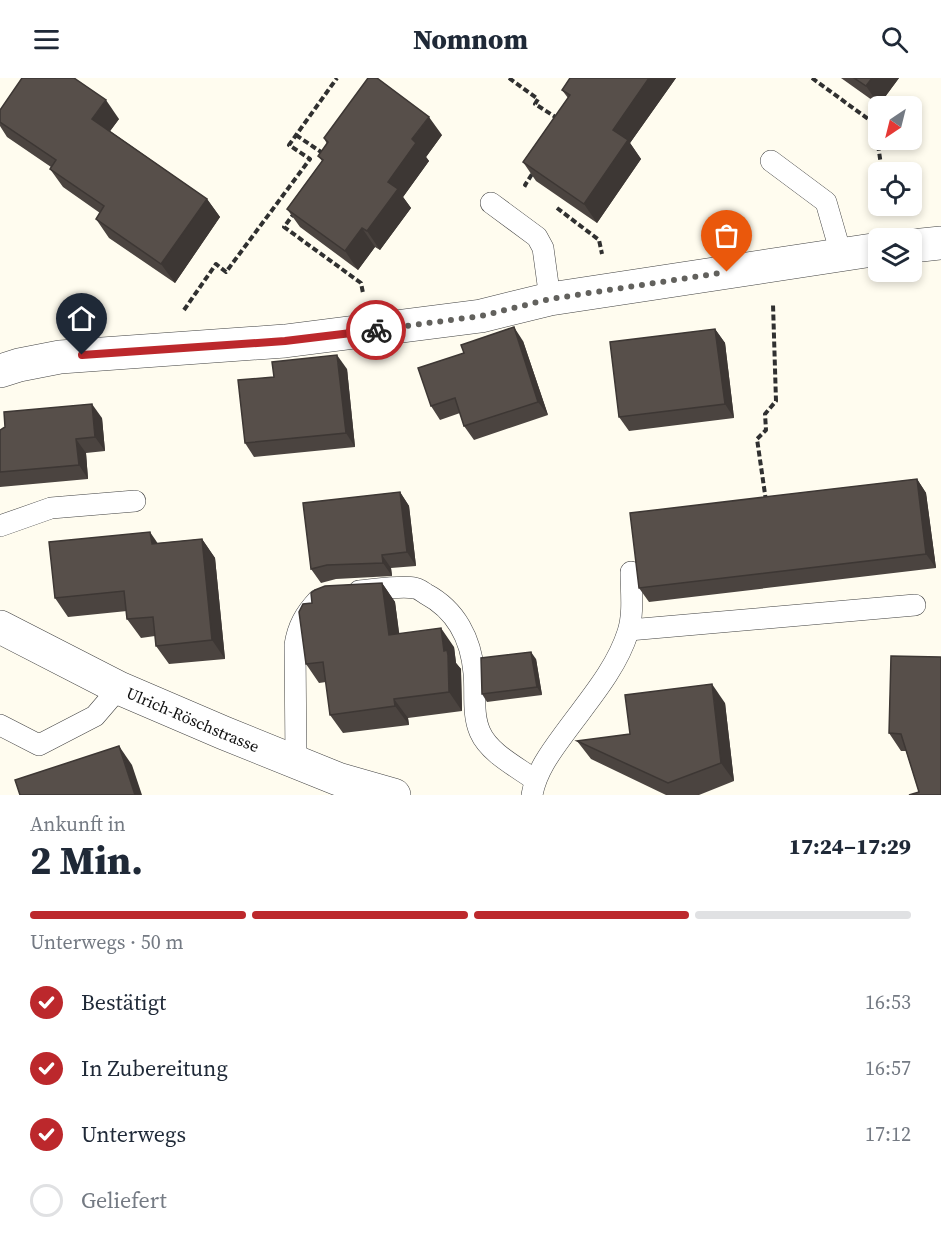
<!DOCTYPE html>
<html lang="de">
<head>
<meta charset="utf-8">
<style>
  :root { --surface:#fff; --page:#f2f2f3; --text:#1f2937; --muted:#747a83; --line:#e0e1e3; --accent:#bc282c }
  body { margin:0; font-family:"Source Serif 4",serif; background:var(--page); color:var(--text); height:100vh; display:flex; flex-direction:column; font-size:22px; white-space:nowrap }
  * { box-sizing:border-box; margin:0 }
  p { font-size:20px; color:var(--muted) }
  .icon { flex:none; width:33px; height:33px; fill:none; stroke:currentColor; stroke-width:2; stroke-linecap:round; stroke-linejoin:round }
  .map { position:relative; height:717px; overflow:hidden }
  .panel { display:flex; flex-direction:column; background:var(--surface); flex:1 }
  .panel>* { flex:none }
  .needle { width:39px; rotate:215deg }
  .tools { position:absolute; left:868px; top:18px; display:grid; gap:12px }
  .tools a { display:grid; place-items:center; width:54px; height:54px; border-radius:9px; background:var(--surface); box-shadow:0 3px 9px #0003; font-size:30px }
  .pin { position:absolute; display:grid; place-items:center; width:51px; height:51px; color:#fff; margin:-62px -26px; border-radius:50% 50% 50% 0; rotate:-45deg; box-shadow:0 0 6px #0007 }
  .pin .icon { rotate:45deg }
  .courier { position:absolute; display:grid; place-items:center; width:60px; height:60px; margin:-30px; border:4px solid #bc282c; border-radius:50%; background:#fff; color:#222; box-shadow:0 2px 8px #0007 }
  .headline em { font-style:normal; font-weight:800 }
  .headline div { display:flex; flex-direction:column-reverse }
  .headline { display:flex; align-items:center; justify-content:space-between; height:102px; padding:0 30px }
  h1 { font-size:39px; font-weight:800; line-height:45px }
  .bar { display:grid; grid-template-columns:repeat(4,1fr); gap:9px 6px; align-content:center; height:72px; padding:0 30px }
  .bar i { height:8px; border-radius:4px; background:var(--line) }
  .bar .on { background:var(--accent) }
  .bar p { grid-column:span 4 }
  ol { padding:0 30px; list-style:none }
  li { display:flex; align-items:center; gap:18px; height:66px }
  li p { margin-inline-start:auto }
  li .icon { padding:6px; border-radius:50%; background:var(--accent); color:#fff; stroke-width:4 }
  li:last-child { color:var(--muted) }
  li i { width:33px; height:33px; border:3px solid var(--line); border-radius:50% }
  header { display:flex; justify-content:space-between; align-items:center; height:78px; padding:0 30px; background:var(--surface); font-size:27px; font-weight:800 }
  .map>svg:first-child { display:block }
</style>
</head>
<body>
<header><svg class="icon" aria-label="menu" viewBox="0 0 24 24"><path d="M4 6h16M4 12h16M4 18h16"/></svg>Nomnom<svg class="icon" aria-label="search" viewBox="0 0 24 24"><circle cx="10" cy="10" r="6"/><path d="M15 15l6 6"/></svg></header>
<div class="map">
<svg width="941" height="717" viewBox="0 0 941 717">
  <rect width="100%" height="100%" fill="#fffcef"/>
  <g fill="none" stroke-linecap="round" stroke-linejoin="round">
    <defs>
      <g id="lane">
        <polyline points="771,83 826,124 841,176"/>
        <polyline points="491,125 537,159 543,170 550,221"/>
        <polyline points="0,448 51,430 135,423"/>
        <path d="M359 513C373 512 401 507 414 510 418 510 423 514 426 516 456 532 471 561 474 595 476 614 472 636 480 654 489 675 517 689 535 702"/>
        <polyline points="629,552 915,527"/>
        <polyline points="0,647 39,667 95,638 119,610"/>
        <path d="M296 684 295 567C298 548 305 536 318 522"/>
        <path d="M532 717C536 694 550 675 564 656 587 624 616 592 628 554 634 535 631 513 631 494"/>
      </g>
      <g id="street">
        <polyline points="912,168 941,165"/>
        <polyline points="0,293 19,287 60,279 285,263 481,238 550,221 879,171"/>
        <path id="s1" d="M0 549 119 610 224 655 338 701 394 717"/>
      </g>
    </defs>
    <use href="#lane" stroke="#414141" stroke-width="22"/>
    <use href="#street" stroke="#414141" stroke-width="34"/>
    <g stroke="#303030" stroke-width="4" stroke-dasharray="6 3" stroke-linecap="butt">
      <polyline points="509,0 538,21 535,26 557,40"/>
      <polyline points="812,0 875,46 882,94"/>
      <polyline points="296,57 324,76"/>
      <polyline points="527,108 525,107 534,93"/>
      <polyline points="557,130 599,162 602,176"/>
      <polyline points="295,134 284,149 361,205 363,215"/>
      <polyline points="184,232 216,186 226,194 310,81 289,67 337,0"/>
      <polyline points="766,423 757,361 766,352 765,336 776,323 773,226"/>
    </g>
    <use href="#lane" stroke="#fff" stroke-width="21"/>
    <use href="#street" stroke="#fff" stroke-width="33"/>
  </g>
  <g fill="#4b4440">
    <polygon points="570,0 676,0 630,65 641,81 597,145 536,103 523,84 568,20 562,12"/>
    <polygon points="841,0 899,0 879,27"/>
    <polygon points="0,32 119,41 110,53 207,121 220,139 175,205 109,160 96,141 100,135 63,109 50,91 51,89 7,59 0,48"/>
    <polygon points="442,57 426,79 429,83 403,119 411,130 380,172 375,169 358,192 300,149 287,131 322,83 318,78 327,66 324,60"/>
    <polygon points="715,251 725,265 734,340 629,353 619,339"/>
    <polygon points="523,263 548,337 474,362 464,348 460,335 440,342 431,328"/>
    <polygon points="347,291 355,369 254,379 245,365 274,299"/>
    <polygon points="102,340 105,373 86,375 88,401 0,409 0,352"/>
    <polygon points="917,401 926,415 936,490 649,524 639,510"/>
    <polygon points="400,414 409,428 416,488 391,490 392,498 336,501 321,505 311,491"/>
    <polygon points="202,461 215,480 225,581 169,586 156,568 155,558 141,560 127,541 127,533 68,539 55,520 158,465"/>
    <polygon points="382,505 395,524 399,556 454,569 456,585 461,591 461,596 462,633 408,640 409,647 343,655 330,637 326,604 319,605 306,586 312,525"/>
    <polygon points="891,578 919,714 906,673 901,673 889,655"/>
    <polygon points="536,581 542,617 487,624 482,616"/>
    <polygon points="725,625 734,703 699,717 666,717 591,681 577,663 630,656"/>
  </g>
  <g fill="#3d3734">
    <polygon points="649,0 676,0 630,65 641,81 597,145 584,126 613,52"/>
    <polygon points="872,0 899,0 879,27 866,8"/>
    <polygon points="106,22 119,41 105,60 92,41"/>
    <polygon points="429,39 442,57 426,79 429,83 403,119 411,130 380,172 367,153 388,104 412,61"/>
    <polygon points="207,121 220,139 175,205 161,186"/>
    <polygon points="362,150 375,169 358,192 345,173"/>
    <polygon points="514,249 523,263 548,337 538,324"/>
    <polygon points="715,251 725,265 734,340 725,326"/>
    <polygon points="337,277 347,291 355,369 346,355"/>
    <polygon points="92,326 102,340 105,373 95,359"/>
    <polygon points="76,361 86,375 88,401 79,387"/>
    <polygon points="917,401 926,415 936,490 926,476"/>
    <polygon points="400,414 409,428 416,488 407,474"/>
    <polygon points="150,454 163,473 152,466"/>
    <polygon points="202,461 215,480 225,581 212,562"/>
    <polygon points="382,477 391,490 392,498 383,485"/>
    <polygon points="382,505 395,524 402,576 389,557"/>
    <polygon points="441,550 454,569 456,585 461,591 462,633 449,614"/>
    <polygon points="531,574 536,581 542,617 537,609"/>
    <polygon points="712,606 725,625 734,703 721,685"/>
    <polygon points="394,621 408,640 409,647 395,628"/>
    <polygon points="119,668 132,687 142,717 135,717"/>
  </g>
  <g fill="#574f4a" stroke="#3d3734" stroke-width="1.5">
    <polygon points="22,0 74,0 106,22 92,41 207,121 161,186 96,141 104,128 50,91 56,82 0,44 0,32"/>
    <polygon points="368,0 377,0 429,39 412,61 416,65 388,104 398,111 367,153 362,150 345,173 287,131 323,82 318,78 328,64 324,60"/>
    <polygon points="570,0 649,0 613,52 628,62 584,126 523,84 570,17 562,12"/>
    <polygon points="854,0 872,0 866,8"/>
    <polygon points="514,249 538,324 464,348 455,320 431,328 418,290 464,275 461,267"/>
    <polygon points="715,251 725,326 619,339 610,264"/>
    <polygon points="337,277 346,355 245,365 238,302 274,299 272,284"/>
    <polygon points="92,326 95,359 76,361 79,387 0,394 0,352 5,349 4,334"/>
    <polygon points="917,401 926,476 639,510 630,435"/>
    <polygon points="400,414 407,474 382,477 383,485 327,487 311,491 303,425"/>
    <polygon points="150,454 152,466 202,461 212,562 156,568 153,539 127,541 124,513 55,520 49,464"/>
    <polygon points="382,505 389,557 441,550 444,573 447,572 448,577 449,614 394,621 395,628 330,637 323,584 306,586 299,534 303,526 312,525 311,515 315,512 325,508"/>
    <polygon points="531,574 537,609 482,616 481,580"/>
    <polygon points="891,578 941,579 941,717 909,717 919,714 901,656 889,655"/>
    <polygon points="712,606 721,685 668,705 577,663 630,656 625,617"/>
    <polygon points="119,668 135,717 20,717 15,702"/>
  </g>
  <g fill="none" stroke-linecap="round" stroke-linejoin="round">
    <polyline stroke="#62615d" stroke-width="6" stroke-dasharray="0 10.8" points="376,252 481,238 550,221 727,194"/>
    <polyline stroke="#bc282c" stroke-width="8" points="82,277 285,263 376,252"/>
  </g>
  <g text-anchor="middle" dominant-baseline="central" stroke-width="6" stroke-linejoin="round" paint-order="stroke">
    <g font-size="16" fill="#0e0e0e" stroke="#fff">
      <text stroke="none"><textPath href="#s1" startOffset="214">Ulrich-Röschstrasse</textPath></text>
    </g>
  </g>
</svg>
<div class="tools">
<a><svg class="needle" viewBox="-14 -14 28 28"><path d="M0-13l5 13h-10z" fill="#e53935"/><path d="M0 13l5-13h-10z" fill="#747a83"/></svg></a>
<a><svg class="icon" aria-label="locate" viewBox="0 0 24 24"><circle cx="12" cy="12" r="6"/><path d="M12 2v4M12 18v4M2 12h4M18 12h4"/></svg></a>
<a><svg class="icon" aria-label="layers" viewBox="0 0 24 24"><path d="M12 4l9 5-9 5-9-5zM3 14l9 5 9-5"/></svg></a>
</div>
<div class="pin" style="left:727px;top:194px;background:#ea580c"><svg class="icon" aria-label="bag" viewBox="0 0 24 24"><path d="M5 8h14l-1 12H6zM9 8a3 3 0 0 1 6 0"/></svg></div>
<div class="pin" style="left:82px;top:277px;background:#1f2937"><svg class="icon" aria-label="home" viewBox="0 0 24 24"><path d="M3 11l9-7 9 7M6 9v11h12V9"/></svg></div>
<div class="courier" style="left:376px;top:252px"><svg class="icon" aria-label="bike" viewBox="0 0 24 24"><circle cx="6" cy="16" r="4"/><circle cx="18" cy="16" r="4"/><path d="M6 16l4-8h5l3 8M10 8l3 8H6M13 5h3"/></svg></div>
</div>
<section class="panel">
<div class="headline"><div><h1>2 Min.</h1><p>Ankunft in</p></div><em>17:24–17:29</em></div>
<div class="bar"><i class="on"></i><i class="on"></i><i class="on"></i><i></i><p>Unterwegs · 50 m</p></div>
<ol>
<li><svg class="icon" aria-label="check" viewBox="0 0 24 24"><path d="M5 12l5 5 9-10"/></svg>Bestätigt<p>16:53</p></li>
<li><svg class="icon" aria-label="check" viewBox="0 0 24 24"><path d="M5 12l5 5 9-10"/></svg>In Zubereitung<p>16:57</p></li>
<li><svg class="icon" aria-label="check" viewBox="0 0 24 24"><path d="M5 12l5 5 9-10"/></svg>Unterwegs<p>17:12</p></li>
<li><i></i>Geliefert</li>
</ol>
</section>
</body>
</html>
